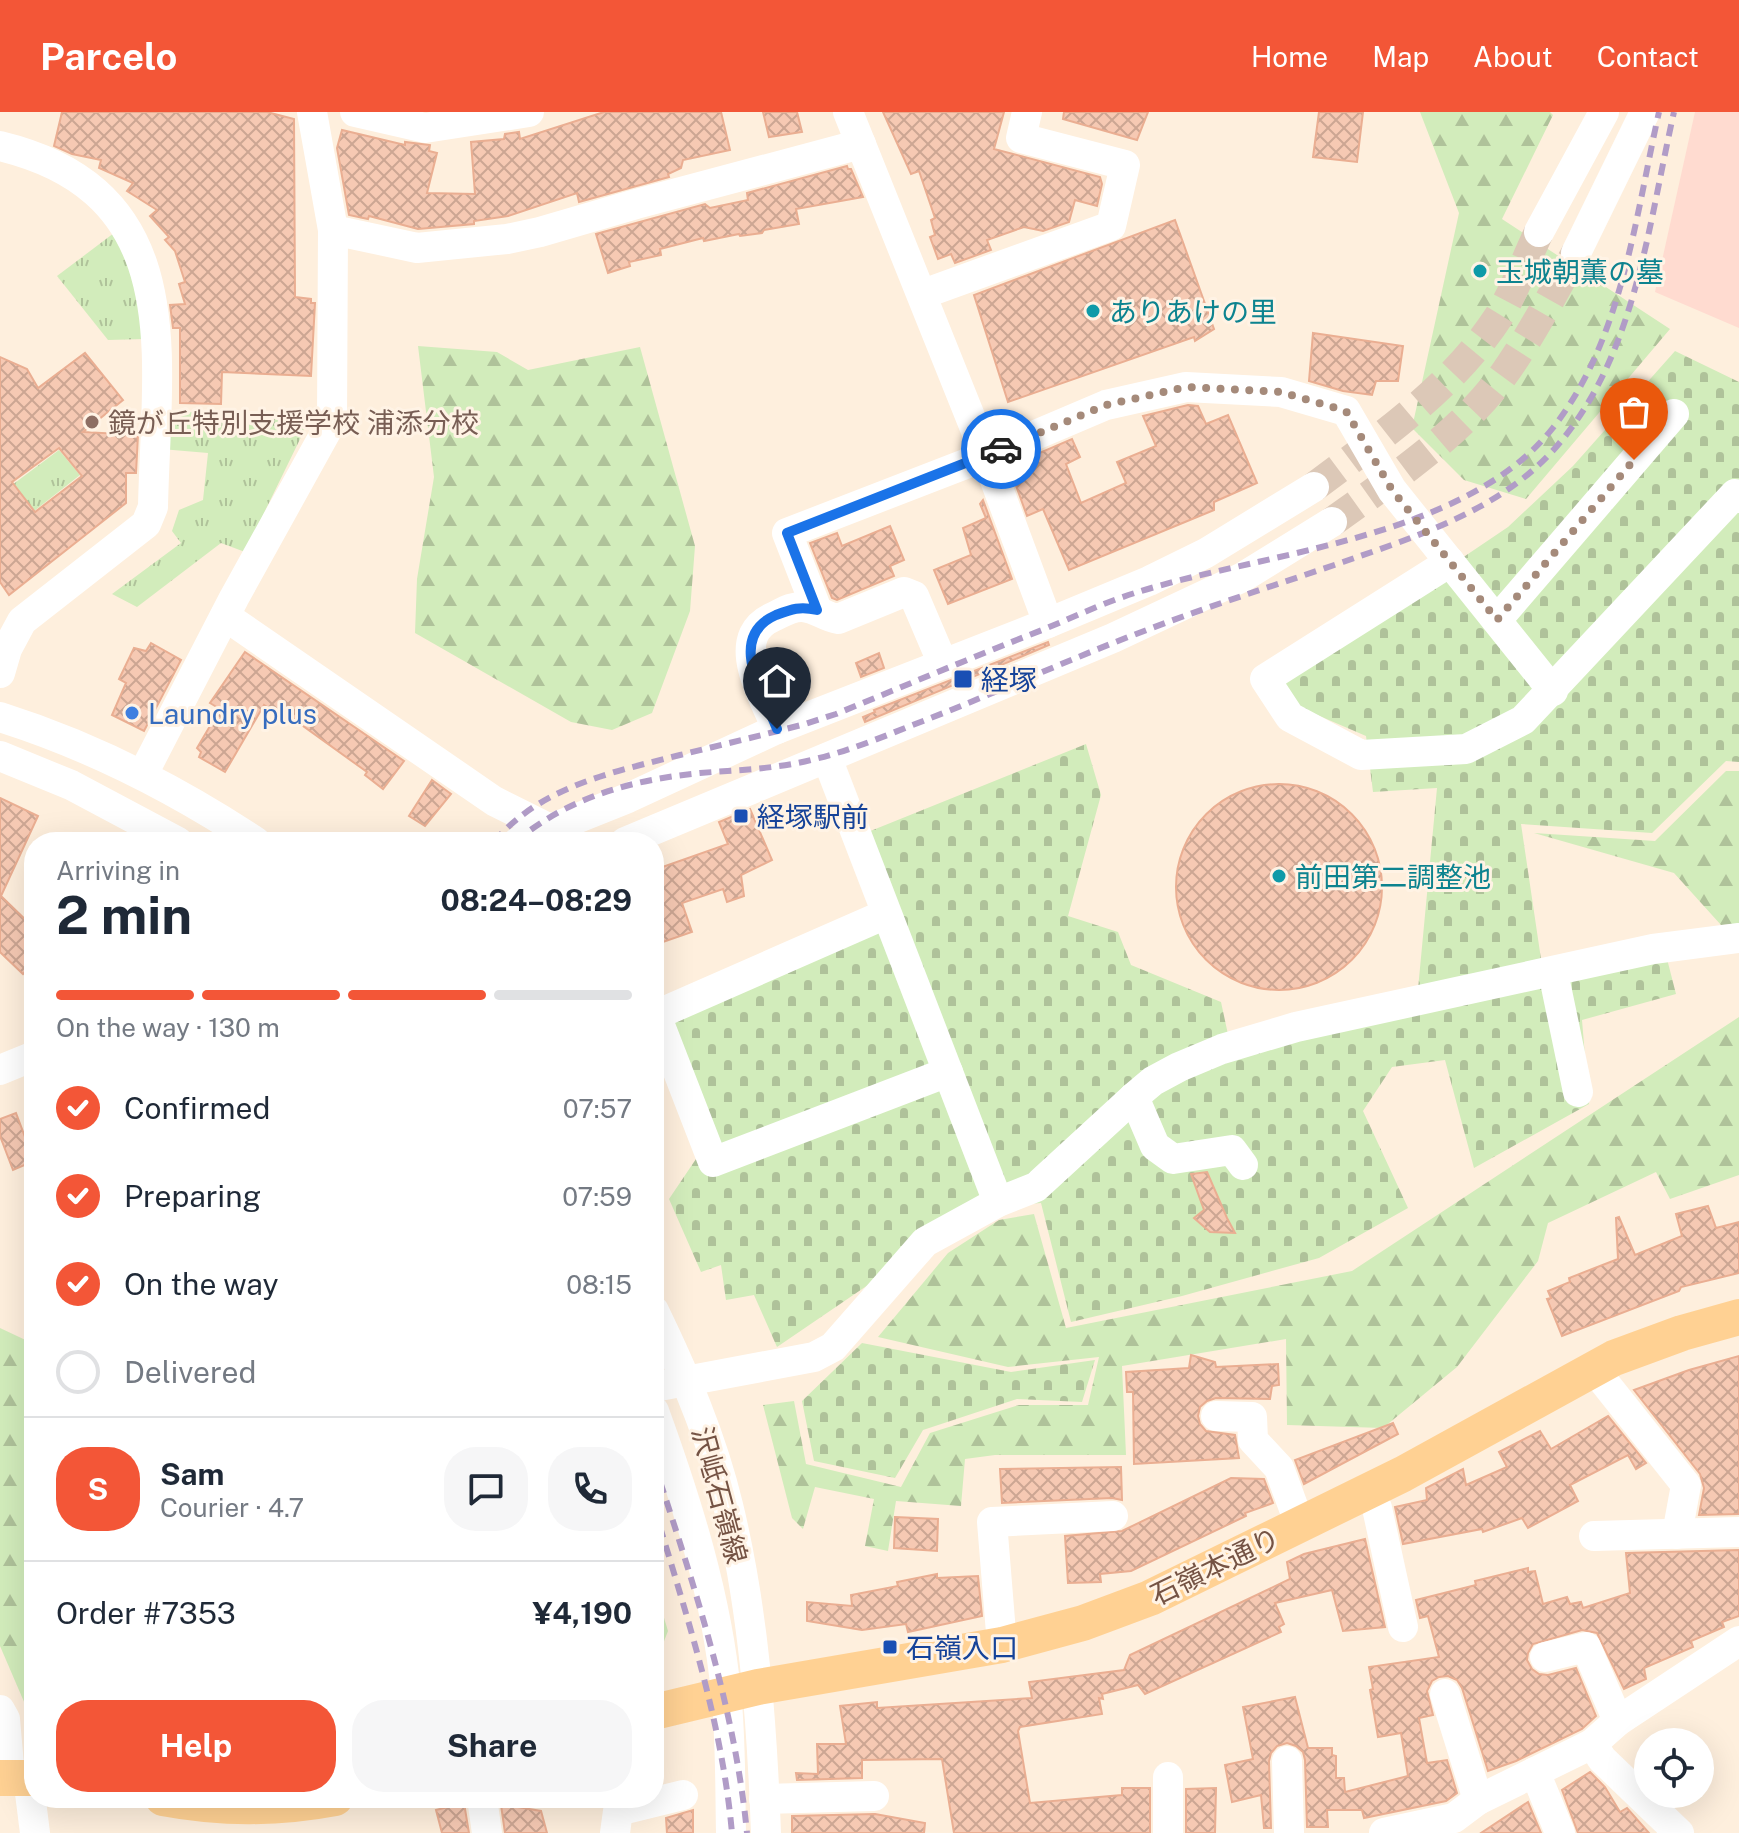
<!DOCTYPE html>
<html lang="en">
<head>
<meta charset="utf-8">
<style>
  :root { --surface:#fff; --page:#f6f6f7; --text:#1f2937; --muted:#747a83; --line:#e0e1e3; --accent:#f35637 }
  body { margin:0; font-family:"Public Sans","Noto Sans JP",sans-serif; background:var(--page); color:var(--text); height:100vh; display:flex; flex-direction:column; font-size:30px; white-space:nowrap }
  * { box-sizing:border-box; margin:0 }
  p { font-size:26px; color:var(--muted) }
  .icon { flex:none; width:44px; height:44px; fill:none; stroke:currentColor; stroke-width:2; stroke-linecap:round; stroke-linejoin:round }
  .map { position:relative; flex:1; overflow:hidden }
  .drawer { position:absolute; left:24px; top:720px; width:640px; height:976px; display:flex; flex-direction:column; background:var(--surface); border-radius:32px; box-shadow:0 8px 32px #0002 }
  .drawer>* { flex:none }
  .fabs { position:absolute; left:1634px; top:1616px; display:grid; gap:16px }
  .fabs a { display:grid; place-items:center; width:80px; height:80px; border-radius:50%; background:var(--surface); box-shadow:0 8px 32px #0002; font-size:40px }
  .pin { position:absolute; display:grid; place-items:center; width:68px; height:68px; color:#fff; margin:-82px -34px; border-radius:50% 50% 50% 0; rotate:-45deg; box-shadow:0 0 8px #0007 }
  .pin .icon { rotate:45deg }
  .courier { position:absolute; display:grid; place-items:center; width:80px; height:80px; margin:-40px; border:6px solid #1a73e8; border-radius:50%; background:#fff; color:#222; box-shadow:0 2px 10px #0007 }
  .head em { font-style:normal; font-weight:700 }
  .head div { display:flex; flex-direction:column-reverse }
  .head { display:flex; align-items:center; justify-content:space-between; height:136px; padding:0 32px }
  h1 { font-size:52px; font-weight:700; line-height:60px }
  .bar { display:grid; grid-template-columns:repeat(4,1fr); gap:12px 8px; align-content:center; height:96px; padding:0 32px }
  .bar i { height:10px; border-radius:6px; background:var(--line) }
  .bar .on { background:var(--accent) }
  .bar p { grid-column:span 4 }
  .line { display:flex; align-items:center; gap:20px; padding:0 32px; border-top:2px solid var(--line) }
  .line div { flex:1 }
  .round { display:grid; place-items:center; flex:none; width:84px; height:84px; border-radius:32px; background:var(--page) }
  ol { padding:0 32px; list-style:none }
  li { display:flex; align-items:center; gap:24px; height:88px }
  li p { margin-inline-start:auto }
  li .icon { padding:8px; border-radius:50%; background:var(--accent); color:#fff; stroke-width:4 }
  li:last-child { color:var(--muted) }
  li i { width:44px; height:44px; border:4px solid var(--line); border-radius:50% }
  .primary-button { display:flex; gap:16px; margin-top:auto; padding:16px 32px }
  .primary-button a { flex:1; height:92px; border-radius:32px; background:var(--accent); color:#fff; font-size:32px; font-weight:700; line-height:92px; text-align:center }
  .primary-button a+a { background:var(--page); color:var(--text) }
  header { display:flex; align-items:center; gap:48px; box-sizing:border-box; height:112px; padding:0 40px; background:var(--accent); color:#fff }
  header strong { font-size:38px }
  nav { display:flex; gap:44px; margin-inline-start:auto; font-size:28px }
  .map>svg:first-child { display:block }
</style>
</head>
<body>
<header>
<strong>Parcelo</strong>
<nav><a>Home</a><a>Map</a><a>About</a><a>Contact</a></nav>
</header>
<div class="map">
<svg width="1739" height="1721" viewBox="0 0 1739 1721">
  <defs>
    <pattern id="grass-tufts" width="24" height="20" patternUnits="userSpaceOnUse" patternTransform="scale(2)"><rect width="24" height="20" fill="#d2ecbb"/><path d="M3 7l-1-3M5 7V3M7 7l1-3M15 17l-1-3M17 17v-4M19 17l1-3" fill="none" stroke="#afc29a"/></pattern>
    <pattern id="forest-firs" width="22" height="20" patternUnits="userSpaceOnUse" patternTransform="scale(2)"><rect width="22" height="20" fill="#d2ecbb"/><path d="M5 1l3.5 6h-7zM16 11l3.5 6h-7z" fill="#afc29a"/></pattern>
    <pattern id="cemetery-stones" width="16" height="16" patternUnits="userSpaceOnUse" patternTransform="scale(2)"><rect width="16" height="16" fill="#d2ecbb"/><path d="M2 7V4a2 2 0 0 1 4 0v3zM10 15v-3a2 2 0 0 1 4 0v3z" fill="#afc29a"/></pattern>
    <pattern id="building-cross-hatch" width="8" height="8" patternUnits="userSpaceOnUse" patternTransform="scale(2)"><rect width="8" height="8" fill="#f6c9b3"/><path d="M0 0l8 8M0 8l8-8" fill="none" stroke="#cca693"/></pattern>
  </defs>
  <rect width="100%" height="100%" fill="#feefdd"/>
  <polygon fill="#ffdbd0" points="1695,0 1739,0 1739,216 1655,180"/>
  <g fill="url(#grass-tufts)">
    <polygon points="114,121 127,142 145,227 108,228 57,164"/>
    <polygon points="163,299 305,304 304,319 245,440 221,431 137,495 112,482 181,431 172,419 179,398 203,388 208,341 161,337"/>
    <polygon points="59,338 80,363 15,414 0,382"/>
  </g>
  <g fill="url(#forest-firs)">
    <polygon points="1420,0 1550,0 1553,3 1502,107 1670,217 1526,387 1464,368 1412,316 1459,101"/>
    <polygon points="418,234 497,240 528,258 640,235 695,434 690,499 652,601 612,618 571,610 415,521 417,467 434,365"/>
    <polygon points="1726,659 1739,659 1739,812 1721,813 1674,761 1534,721 1655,729"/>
    <polygon points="1739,905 1739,1063 1670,1087 1656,1060 1548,1111 1538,1149 1457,1255 1383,1316 1287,1313 1286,1227 1122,1254 1126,1343 995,1343 965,1347 961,1394 896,1389 888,1439 865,1434 874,1387 815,1375 803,1417 792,1406 763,1293 794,1289 806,1352 901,1375 930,1321 1019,1293 1088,1293 1099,1245 1008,1255 878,1225 948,1141 999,1108 1034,1102 1066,1216 1352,1159"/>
    <polygon points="0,1216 34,1232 34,1613 0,1534"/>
    <polygon points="654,1473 668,1519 654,1555"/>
  </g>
  <g fill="url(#cemetery-stones)">
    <polygon points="1675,239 1739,270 1739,650 1726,649 1652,721 1521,712 1545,874 1666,843 1676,882 1582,908 1589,992 1474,1056 1445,948 1392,955 1363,999 1408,1096 1319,1146 1182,1184 1071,1210 1041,1091 981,1096 777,1235 754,1183 726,1188 721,1153 701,1160 669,1087 698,1044 654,905 896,808 863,722 1086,632 1101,683 1068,804 1118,820 1131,853 1221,890 1229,927 1418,877 1437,676 1373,680 1366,624 1287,590 1283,567 1508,415 1573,354"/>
    <polygon points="862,1231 1011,1260 1095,1248 1082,1290 1017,1287 923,1318 895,1366 814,1349 802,1289"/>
  </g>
  <g fill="url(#building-cross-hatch)" stroke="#eaae92" stroke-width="2" fill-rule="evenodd">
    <polygon points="62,0 267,0 294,7 295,185 311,187 311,191 315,191 311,264 222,260 221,292 180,291 180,216 173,216 170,193 185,192 179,172 185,170 175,139 165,128 169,125 150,104 157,98 127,79 133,71 99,56 101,48 72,42 54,34"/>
    <polygon points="604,0 721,0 730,38 683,48 681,56 668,62 669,65 579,90 577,81 508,104 474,109 474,112 418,117 369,104 368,107 349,103 337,36 342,18 405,33 405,30 430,33 429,39 437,41 427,81 475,82 471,30 504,27 505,22 519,20 520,27"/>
    <polygon points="763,0 797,0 802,20 769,25"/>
    <polygon points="883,0 1004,0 994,37 1100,65 1102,72 1097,94 1075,88 1069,110 1043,119 1024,115 987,128 991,138 955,151 951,142 938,147 930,125 935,123 931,108 935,106 919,59 911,62"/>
    <polygon points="1064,0 1148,0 1137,28 1063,7"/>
    <polygon points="1319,0 1363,0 1357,50 1313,45"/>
    <polygon points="847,54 848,57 851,57 863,85 796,97 799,112 764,118 762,121 740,124 739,122 704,129 703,126 660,137 661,143 629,150 630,154 608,161 596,122 705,92 710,96 748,88 747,81"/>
    <polygon points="1175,108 1214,217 1195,229 1194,225 1008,290 974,183"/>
    <polygon points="1313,221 1403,234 1398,269 1376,269 1372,283 1343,279 1309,269"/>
    <path d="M85 241 123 288 83 320 138 323 136 361H126V391L9 483 0 470V245L27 257 38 276ZM59 336 82 364 35 400 12 370Z"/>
    <polygon points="1188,293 1198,294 1206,312 1228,303 1257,371 1214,390 1214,398 1069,458 1043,397 1027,404 1010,357 1016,351 1072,327 1080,345 1066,352 1081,391 1126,371 1117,350 1156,334 1143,304"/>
    <polygon points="983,388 1012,467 948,492 934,458 971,443 963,416 986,406 980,392"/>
    <polygon points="890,414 904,448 890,454 894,464 837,488 832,486 810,431 837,421 842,434"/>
    <polygon points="1048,530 1049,533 865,610 863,605 875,600 874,598"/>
    <polygon points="151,531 181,548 144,619 112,603 126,571 119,567 134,536 146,539"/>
    <polygon points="245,540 404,649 383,677 365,663 367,660 289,604 286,608 264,593 225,660 199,645 201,640 197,636 220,597 210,591"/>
    <polygon points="879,541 884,556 861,565 856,551"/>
    <polygon points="432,668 451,682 425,714 409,704"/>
    <circle cx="1279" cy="775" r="103"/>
    <polygon points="0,686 38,704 1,784 34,816 34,851 23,862 0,840"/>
    <polygon points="750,697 772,748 741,763 744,784 727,790 723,777 682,791 692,820 654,833 654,758 728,732 719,710"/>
    <polygon points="16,1001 34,1049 13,1058 0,1024 0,1007"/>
    <polygon points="1207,1060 1227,1106 1235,1121 1210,1120 1194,1106 1204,1098 1191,1062"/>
    <polygon points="1708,1094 1716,1116 1739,1110 1739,1161 1681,1175 1679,1179 1562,1224 1547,1187 1551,1186 1548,1179 1570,1170 1569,1166 1618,1147 1616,1106 1619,1105 1635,1143 1682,1124 1676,1102"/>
    <polygon points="1191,1243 1215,1250 1216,1255 1278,1252 1279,1273 1272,1274 1270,1287 1216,1286 1207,1289 1200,1295 1198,1304 1200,1312 1206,1319 1235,1323 1239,1346 1134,1352 1133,1280 1127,1280 1126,1260 1189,1256"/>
    <polygon points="1739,1244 1739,1402 1699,1403 1704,1376 1700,1362 1634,1278 1689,1258"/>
    <polygon points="1608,1304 1646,1351 1636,1357 1628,1343 1570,1373 1578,1389 1528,1416 1522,1406 1483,1420 1482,1417 1403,1432 1395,1395 1427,1388 1426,1376 1463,1357 1466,1373 1507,1355 1499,1340 1540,1319 1551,1337"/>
    <polygon points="1393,1311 1398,1322 1304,1372 1295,1348"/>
    <polygon points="1121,1355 1122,1388 1112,1386 1002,1391 1000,1357"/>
    <polygon points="1231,1366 1264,1367 1273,1391 1245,1401 1246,1404 1131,1459 1100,1462 1101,1470 1068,1471 1065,1424 1122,1419"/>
    <polygon points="895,1405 938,1407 937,1439 894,1436"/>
    <polygon points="1365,1427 1385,1515 1343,1519 1332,1478 1275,1491 1284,1512 1279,1515 1281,1520 1145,1582 1138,1573 1102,1582 1103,1587 1099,1586 1102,1602 1020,1615 1018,1619 1030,1691 1122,1683 1122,1676 1150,1676 1150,1721 954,1721 942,1647 862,1648 862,1666 797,1668 796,1661 818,1662 817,1632 846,1632 840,1594 877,1590 877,1596 1032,1586 1029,1570 1124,1558 1130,1543 1290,1467 1287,1450 1304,1442"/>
    <polygon points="1739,1438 1739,1504 1722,1510 1724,1515 1691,1529 1693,1535 1644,1556 1646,1567 1624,1577 1597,1521 1582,1518 1533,1532 1528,1541 1527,1548 1532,1557 1539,1562 1548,1563 1576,1556 1596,1604 1582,1617 1516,1649 1488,1659 1462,1576 1457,1568 1448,1564 1439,1565 1432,1569 1427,1579 1433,1603 1419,1606 1427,1651 1447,1648 1457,1681 1446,1689 1364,1706 1362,1698 1327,1698 1328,1715 1307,1715 1305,1648 1303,1640 1296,1634 1287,1631 1277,1634 1271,1641 1269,1649 1271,1716 1264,1716 1261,1683 1232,1690 1225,1653 1253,1647 1243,1595 1295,1585 1308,1636 1332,1636 1332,1643 1336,1644 1336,1666 1344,1666 1345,1680 1408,1664 1401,1621 1378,1625 1370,1578 1373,1577 1369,1555 1439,1545 1428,1504 1420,1506 1416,1488 1476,1473 1475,1469 1528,1456 1528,1460 1535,1459 1543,1492 1567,1485 1570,1492 1581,1490 1583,1496 1630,1481 1626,1441"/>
    <polygon points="937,1462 937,1466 978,1464 982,1504 908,1520 906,1512 862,1518 807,1509 807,1490 852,1494 851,1483 898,1474 897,1470"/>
    <polygon points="1590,1660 1605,1675 1620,1700 1627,1696 1649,1721 1578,1721 1562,1678"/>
    <polygon points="1216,1676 1215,1721 1186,1721 1186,1677"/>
    <polygon points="500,1686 517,1686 517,1695 541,1699 547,1721 505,1721"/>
    <polygon points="1528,1690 1541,1721 1481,1721"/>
    <polygon points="464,1691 469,1721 442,1721 436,1698"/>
    <polygon points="693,1698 693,1721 667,1721 666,1706"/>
    <polygon points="875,1702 925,1711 924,1721 792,1721 792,1704"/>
  </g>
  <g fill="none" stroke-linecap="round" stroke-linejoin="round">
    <g stroke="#dcc8b7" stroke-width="30" stroke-dasharray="30 15" stroke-linecap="butt">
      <path d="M1314 375C1382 324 1452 276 1499 204 1515 178 1526 147 1539 120"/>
      <path d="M1332 410C1393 366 1459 324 1504 262 1531 224 1553 181 1576 141"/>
    </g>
    <g stroke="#fff" stroke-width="30">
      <polyline points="312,0 333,118 417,136 507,127 540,120 636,92 861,32"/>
      <polyline points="355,0 425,16 529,0"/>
      <polyline points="848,0 986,344 1048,511"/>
      <path d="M0 34C190 80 156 244 153 395L146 412 22 509 7 537 0 561"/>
      <polyline points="1539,120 1604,0"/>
      <polyline points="1576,141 1645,0"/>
      <polyline points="923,182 1111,114 1125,53 1021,26 1027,0"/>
      <polyline points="1450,450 1265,567 1290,605 1361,643 1466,637 1523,608 1735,382 1739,386"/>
      <polyline points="817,498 787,421 986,344 1106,293 1186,275 1281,280 1346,299 1392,378 1553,579"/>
      <polyline points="225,504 494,689 550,717"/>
      <polyline points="1497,508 1674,302"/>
      <path d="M0 605C92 634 176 677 256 730"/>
      <path d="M777 617C764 585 727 525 773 505 782 501 792 494 803 495 816 496 825 505 838 507L904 480 914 484 943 552"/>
      <polyline points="0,644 71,673 178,730"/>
      <polyline points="827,646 998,1090"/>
      <polyline points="143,662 234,486 332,309 333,118"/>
      <polyline points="518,730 628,686 777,617 1048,511 1149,469 1206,441 1314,375"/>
      <polyline points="625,730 1113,526 1243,465 1332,410"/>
      <polyline points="886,802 656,903 713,1050 948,960"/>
      <polyline points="1553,860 1578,980"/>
      <polyline points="0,958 34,944"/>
      <polyline points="1134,985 1155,1034 1173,1047 1232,1038 1243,1053"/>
      <path d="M654 1199C684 1261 712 1326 728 1393 754 1500 762 1612 766 1721"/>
      <polyline points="1593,1256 1686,1373 1677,1422"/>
      <polyline points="654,1275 814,1245 833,1235 925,1130 998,1090 1036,1075 1134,985 1153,969 1179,955 1222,937 1296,915 1653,837 1739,826"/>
      <path d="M654 1299C687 1390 717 1485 726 1581 731 1627 730 1675 731 1721"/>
      <polyline points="1216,1304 1252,1305 1253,1328 1279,1356 1300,1413"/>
      <polyline points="1377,1396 1403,1515"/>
      <polyline points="1594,1424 1739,1420"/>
      <polyline points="1002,1533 992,1410 1113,1404"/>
      <polyline points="1545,1545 1586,1535 1618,1609"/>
      <polyline points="1445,1582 1478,1688"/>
      <polyline points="0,1598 5,1607 10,1665"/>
      <polyline points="1592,1632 1602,1647 1679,1721"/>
      <polyline points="1287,1649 1289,1721"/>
      <polyline points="1535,1660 1560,1721"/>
      <polyline points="28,1665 35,1721"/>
      <polyline points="1168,1665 1168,1721"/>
      <polyline points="482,1686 487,1721"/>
      <polyline points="764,1687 874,1684"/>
      <polyline points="615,1721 618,1699 683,1683"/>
      <polyline points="1384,1721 1454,1706 1478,1688 1592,1632 1618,1609 1739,1529"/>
    </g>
    <g stroke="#ffd193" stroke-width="36">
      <polyline points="654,1600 758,1575 1002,1533 1083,1511 1150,1486 1403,1362 1614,1246 1682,1221 1739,1205"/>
      <polyline points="0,1666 34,1666"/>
      <path d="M163 1686C221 1697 277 1697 335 1686"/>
    </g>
    <g stroke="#b19cc7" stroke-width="6" stroke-dasharray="12 8" stroke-linecap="butt">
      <path d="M494 730C541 674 613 660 680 643 721 633 763 623 805 612L836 602C904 574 973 545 1042 518 1074 505 1105 490 1138 480 1265 440 1464 427 1552 317 1622 229 1635 107 1659 0"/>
      <path d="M515 730C569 685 631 668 700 661 737 658 775 657 811 648 845 640 878 627 910 614 992 583 1071 546 1152 516 1215 492 1279 472 1343 450 1418 424 1503 397 1557 334 1636 242 1648 114 1674 0"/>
      <path d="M654 1351C693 1470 735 1596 747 1721"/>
      <path d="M654 1395C686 1502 722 1609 732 1721"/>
    </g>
  </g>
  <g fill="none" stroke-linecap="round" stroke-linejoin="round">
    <polyline stroke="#a58a7a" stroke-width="8" stroke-dasharray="0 14.4" points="1001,337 1106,293 1186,275 1281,280 1346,299 1392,378 1497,508 1634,348"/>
    <path stroke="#1a73e8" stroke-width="10" d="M777 617C763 581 726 525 776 503 792 497 800 494 817 498L787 421 1001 337"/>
  </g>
  <g fill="#0f9aa8" stroke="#fff3e5" stroke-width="3">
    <circle cx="1480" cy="159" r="8"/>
    <circle cx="1093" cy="199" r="8"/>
    <circle cx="1279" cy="764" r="8"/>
  </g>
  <circle fill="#8d6e63" stroke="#fff3e5" stroke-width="3" cx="92" cy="310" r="8"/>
  <g fill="#1a4fb4" stroke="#fff3e5" stroke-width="3">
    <rect x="953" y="557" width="20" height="20" rx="4"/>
    <rect x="733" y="696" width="16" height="16" rx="4"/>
    <rect x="882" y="1527" width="16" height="16" rx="4"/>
  </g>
  <circle fill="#3f7fe0" stroke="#fff3e5" stroke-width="3" cx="132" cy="601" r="8"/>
  <g text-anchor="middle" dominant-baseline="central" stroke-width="6" stroke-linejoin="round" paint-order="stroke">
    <g font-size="28" fill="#0d838f" stroke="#fff3e5" text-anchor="start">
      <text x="1496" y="159">玉城朝薫の墓</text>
      <text x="1109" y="199">ありあけの里</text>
      <text x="1295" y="764">前田第二調整池</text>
    </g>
    <g font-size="28" fill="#785e54" stroke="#fff3e5" text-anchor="start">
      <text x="108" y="310">鏡が丘特別支援学校 浦添分校</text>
    </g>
    <g font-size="28" fill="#164399" stroke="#fff3e5" text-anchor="start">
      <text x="981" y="567">経塚</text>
      <text x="757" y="704">経塚駅前</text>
      <text x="906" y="1535">石嶺入口</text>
    </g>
    <g font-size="28" fill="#366cbe" stroke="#fff3e5" text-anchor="start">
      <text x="148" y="601">Laundry plus</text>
    </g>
    <g font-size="28" fill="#755344" stroke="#fff3e5">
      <text transform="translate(720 1383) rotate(75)">沢岻石嶺線</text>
      <text transform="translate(1215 1454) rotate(-26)">石嶺本通り</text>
    </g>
  </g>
</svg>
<div class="fabs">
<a><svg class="icon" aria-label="locate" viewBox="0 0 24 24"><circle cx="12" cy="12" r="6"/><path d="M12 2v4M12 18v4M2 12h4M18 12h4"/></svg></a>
</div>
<div class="pin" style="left:1634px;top:348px;background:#ea580c"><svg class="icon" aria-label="bag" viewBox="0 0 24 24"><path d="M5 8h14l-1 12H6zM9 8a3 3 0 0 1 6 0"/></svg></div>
<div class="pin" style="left:777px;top:617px;background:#1f2937"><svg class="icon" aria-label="home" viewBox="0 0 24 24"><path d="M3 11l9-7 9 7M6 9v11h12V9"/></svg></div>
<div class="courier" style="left:1001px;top:337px"><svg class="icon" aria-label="car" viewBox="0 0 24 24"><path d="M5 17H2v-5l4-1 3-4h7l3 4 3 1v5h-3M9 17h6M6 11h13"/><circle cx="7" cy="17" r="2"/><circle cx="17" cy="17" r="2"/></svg></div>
<section class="drawer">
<div class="head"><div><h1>2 min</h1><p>Arriving in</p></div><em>08:24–08:29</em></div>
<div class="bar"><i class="on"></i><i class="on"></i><i class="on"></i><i></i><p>On the way · 130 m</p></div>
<ol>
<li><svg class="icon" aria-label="check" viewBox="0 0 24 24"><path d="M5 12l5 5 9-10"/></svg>Confirmed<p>07:57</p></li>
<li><svg class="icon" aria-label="check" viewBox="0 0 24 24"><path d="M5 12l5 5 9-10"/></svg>Preparing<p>07:59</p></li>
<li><svg class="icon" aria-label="check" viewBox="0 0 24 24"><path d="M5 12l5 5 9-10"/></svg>On the way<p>08:15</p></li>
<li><i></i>Delivered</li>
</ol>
<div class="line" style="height:144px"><b class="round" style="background:var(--accent);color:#fff">S</b><div><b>Sam</b><p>Courier · 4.7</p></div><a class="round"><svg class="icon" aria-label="chat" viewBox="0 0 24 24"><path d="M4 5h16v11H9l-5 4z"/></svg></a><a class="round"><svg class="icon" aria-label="phone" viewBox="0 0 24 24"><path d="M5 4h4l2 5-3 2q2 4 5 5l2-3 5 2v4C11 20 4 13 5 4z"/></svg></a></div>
<div class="line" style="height:104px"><div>Order #7353</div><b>¥4,190</b></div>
<div class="primary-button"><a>Help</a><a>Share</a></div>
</section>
</div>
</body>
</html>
